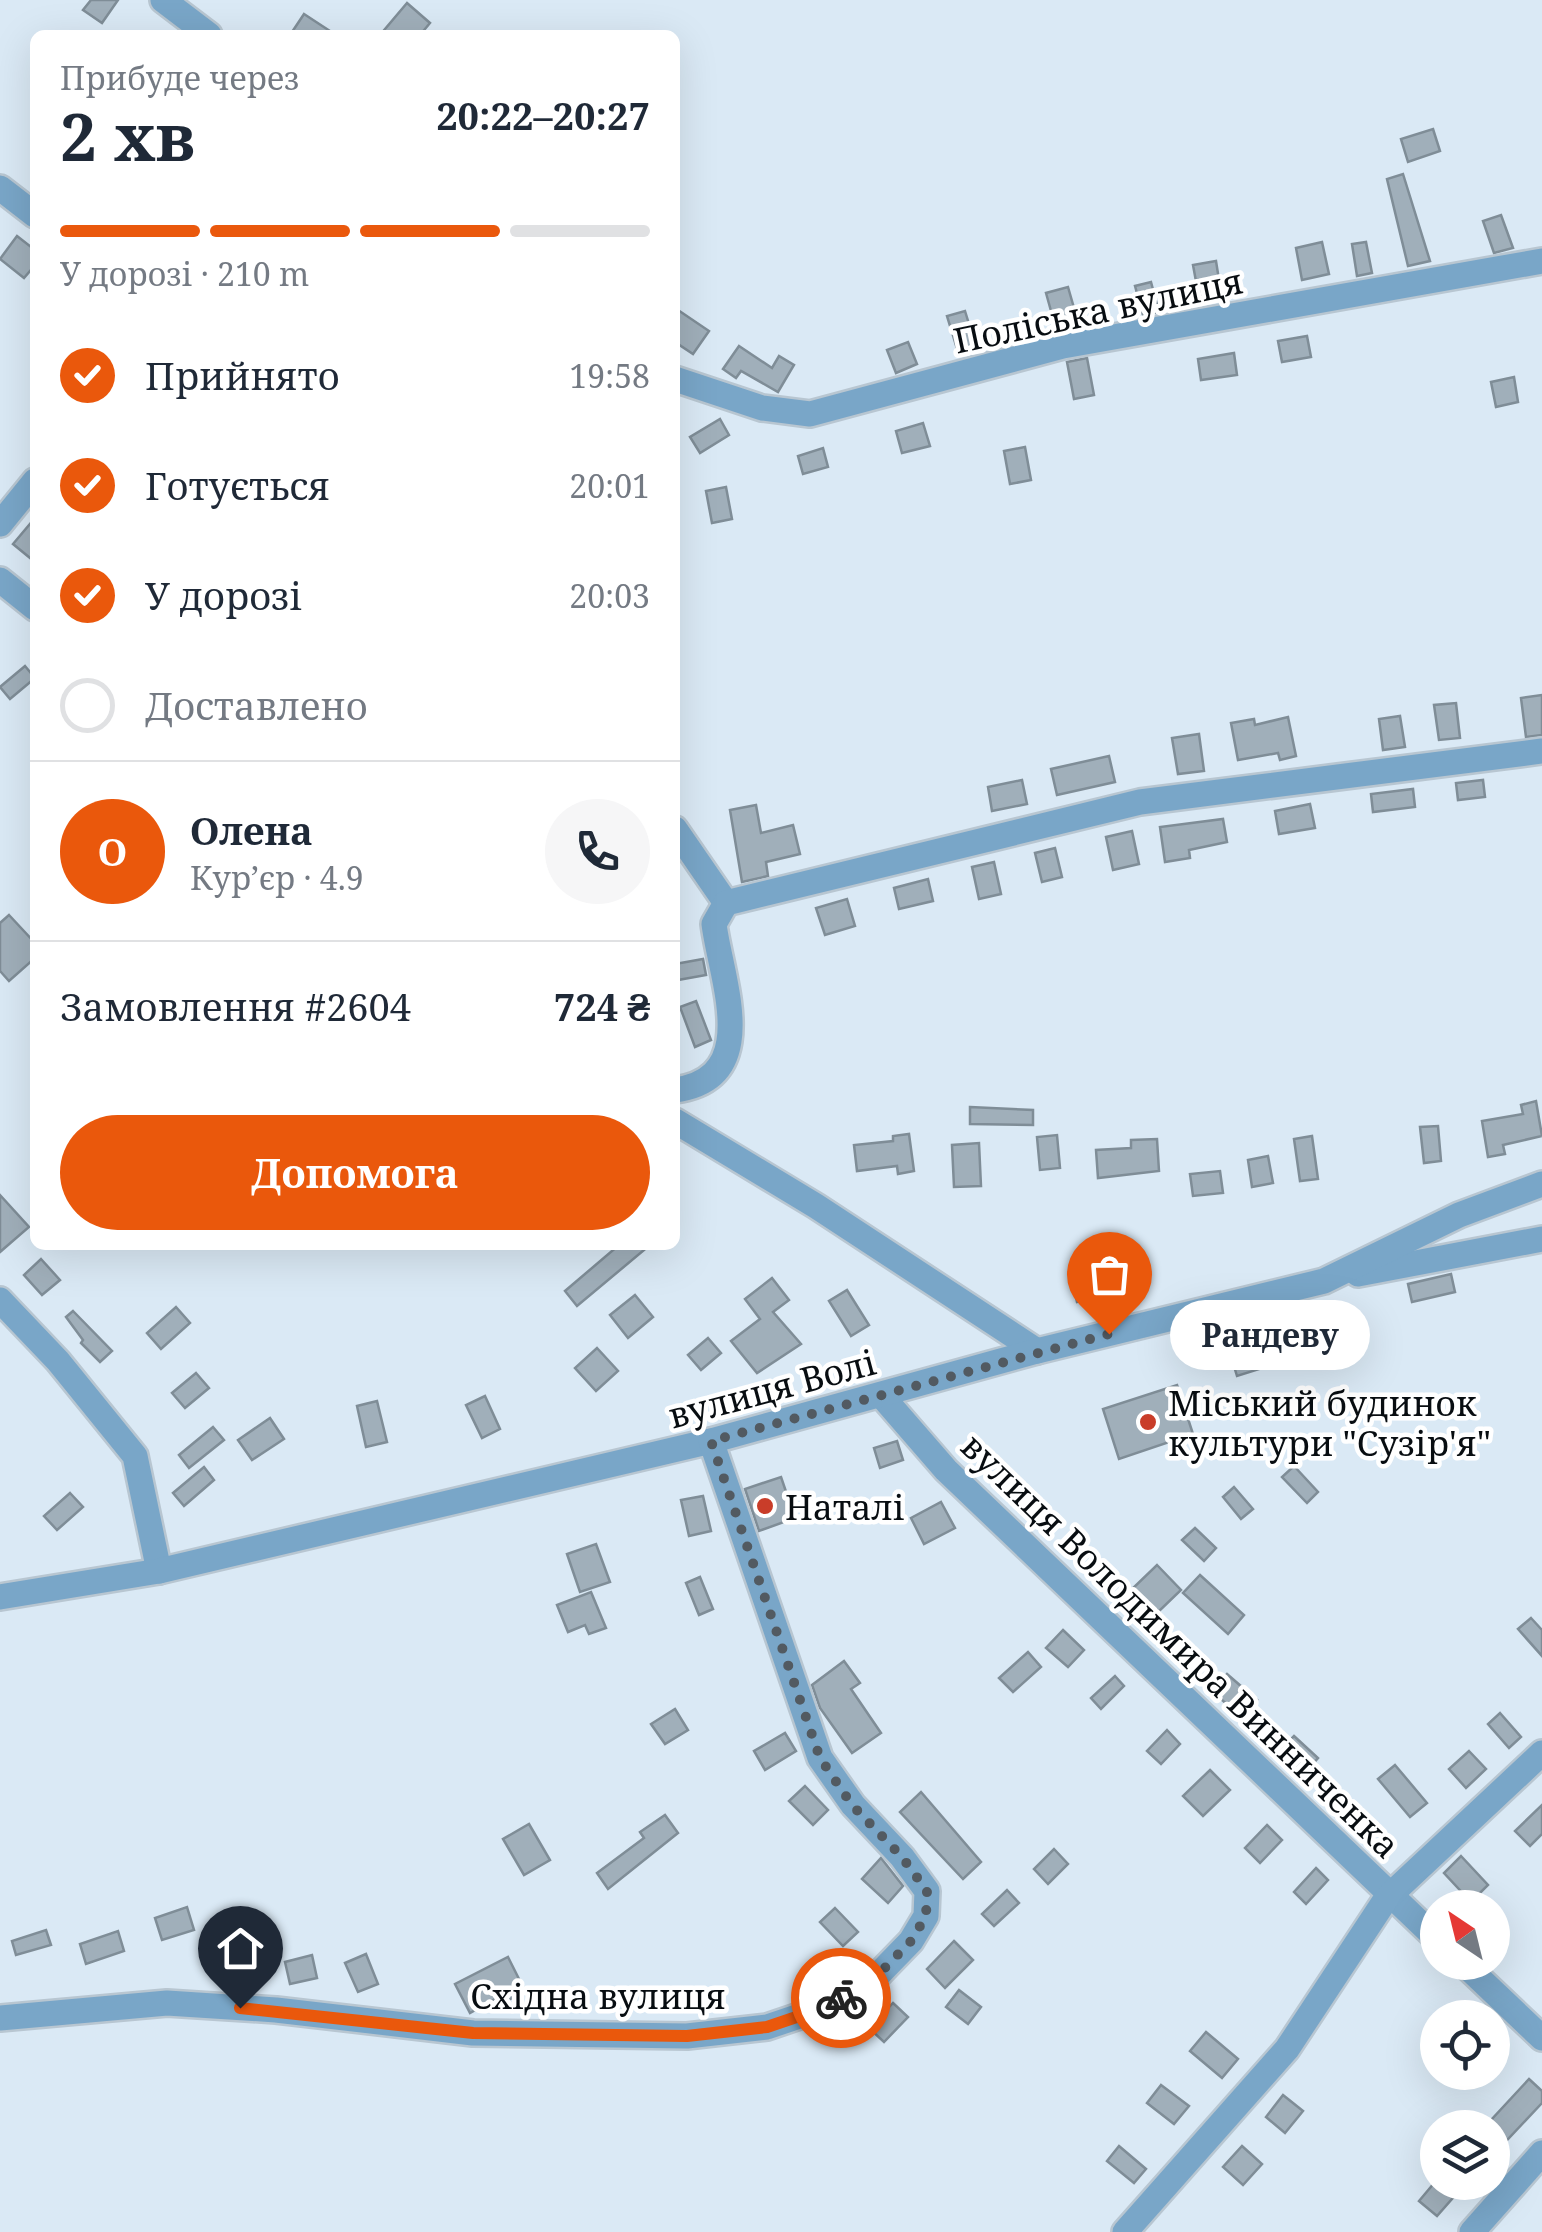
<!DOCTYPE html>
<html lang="uk">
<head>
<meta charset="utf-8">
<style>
  :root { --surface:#fff; --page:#f6f6f7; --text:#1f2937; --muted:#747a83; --line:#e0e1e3; --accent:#ea580c }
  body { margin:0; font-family:"Noto Serif",serif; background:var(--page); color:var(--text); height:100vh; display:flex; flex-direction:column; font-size:38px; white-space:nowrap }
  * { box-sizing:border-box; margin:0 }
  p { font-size:32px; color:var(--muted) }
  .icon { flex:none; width:55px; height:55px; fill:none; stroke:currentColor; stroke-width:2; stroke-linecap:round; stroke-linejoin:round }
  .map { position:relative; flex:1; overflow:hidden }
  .panel { position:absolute; left:30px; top:30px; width:650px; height:1220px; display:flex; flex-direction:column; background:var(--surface); border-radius:15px; box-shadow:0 10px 40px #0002 }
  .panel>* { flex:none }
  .needle { width:65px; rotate:325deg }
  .tools { position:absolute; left:1420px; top:1890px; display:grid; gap:20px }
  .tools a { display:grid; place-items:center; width:90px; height:90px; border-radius:50%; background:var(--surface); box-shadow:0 10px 40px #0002; font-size:50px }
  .pin { position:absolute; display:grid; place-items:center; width:85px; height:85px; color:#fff; margin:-102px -42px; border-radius:50% 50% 50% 0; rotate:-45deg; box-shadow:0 0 10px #0007 }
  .pin .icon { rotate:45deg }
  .courier { position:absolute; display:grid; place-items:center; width:100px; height:100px; margin:-50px; border:8px solid #ea580c; border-radius:50%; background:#fff; color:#222; box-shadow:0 2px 12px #0007 }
  .bubble { position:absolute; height:70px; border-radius:35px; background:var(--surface); box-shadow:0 10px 40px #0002; font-size:32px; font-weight:700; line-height:70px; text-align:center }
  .head em { font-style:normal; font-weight:700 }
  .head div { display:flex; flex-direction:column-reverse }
  .head { display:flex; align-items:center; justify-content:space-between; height:170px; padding:0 30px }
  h1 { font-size:65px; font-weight:700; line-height:75px }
  .bar { display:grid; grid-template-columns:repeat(4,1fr); gap:15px 10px; align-content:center; height:120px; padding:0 30px }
  .bar i { height:12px; border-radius:8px; background:var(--line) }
  .bar .active { background:var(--accent) }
  .bar p { grid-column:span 4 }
  .line { display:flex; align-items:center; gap:25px; padding:0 30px; border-top:2px solid var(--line) }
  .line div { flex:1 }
  .round { display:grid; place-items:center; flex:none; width:105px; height:105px; border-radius:52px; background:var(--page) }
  ol { padding:0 30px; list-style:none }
  li { display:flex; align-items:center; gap:30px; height:110px }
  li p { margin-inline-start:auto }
  li .icon { padding:10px; border-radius:50%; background:var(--accent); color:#fff; stroke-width:4 }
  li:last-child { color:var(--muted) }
  li i { width:55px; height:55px; border:5px solid var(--line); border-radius:50% }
  .cta { display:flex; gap:20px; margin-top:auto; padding:20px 30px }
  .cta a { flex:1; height:115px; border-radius:60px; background:var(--accent); color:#fff; font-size:40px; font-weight:700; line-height:115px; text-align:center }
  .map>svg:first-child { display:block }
</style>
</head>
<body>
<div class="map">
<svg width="1542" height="2232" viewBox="0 0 1542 2232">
  <rect width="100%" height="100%" fill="#dae9f5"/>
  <g fill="#a0afba" stroke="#7f8d97" stroke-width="2.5">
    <polygon points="91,0 118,0 102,23 83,10"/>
    <polygon points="407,3 430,23 420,35 380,35"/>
    <polygon points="304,14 336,35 290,35"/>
    <polygon points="1433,129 1440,151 1408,162 1401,139"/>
    <polygon points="1403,174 1430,261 1408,266 1387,179"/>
    <polygon points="1501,215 1513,248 1494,253 1483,221"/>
    <polygon points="17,236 35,250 35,265 24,278 0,259"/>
    <polygon points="1322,242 1329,274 1302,280 1296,248"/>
    <polygon points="1366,242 1372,273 1357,276 1352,244"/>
    <polygon points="1216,261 1222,299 1200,303 1193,265"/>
    <polygon points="1151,282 1159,312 1143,315 1135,286"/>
    <polygon points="1068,287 1078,322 1056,329 1046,293"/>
    <polygon points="675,308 709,331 693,354 675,342"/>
    <polygon points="965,311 976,347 958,352 947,316"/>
    <polygon points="1307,336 1311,357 1282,362 1278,341"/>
    <polygon points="908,342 917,364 896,373 887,350"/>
    <polygon points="739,346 772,368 779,356 794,365 778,392 741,371 736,378 723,369"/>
    <polygon points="1234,353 1237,375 1201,380 1198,359"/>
    <polygon points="1087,358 1094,395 1074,399 1067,362"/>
    <polygon points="1514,377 1518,402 1496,407 1491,382"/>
    <polygon points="720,419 729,435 700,453 690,437"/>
    <polygon points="923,423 930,446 902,453 896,431"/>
    <polygon points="1025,447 1031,480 1010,484 1004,451"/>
    <polygon points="823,448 828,467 803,474 798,456"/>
    <polygon points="726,487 732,519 712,523 706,491"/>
    <polygon points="35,518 35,562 13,544"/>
    <polygon points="25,666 35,678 10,699 0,687"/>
    <polygon points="1542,695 1542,735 1526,737 1521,698"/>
    <polygon points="1456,703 1460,738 1439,740 1434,705"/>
    <polygon points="1400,716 1405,747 1383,750 1379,719"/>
    <polygon points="1288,717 1296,756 1280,760 1278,753 1238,760 1231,723 1254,719 1255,725"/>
    <polygon points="1199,734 1204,771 1178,774 1172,738"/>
    <polygon points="1109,756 1115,782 1057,795 1051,769"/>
    <polygon points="1022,780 1027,804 992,811 988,787"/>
    <polygon points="1483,780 1485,797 1458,800 1456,783"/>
    <polygon points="1413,789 1415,807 1373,812 1371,794"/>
    <polygon points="1310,804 1315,828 1279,834 1275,811"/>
    <polygon points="756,805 761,833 793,825 800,854 766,862 768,876 742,882 730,810"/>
    <polygon points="1223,819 1227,842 1189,850 1190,858 1165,862 1160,827"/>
    <polygon points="1132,831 1139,864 1113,870 1106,837"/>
    <polygon points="1055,848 1062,877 1042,882 1035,853"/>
    <polygon points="994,862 1001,894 979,899 972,867"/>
    <polygon points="928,879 933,901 899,909 894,888"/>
    <polygon points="847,899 855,926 825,935 816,908"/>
    <polygon points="9,915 35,943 35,958 9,981 0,971 0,923"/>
    <polygon points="703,959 706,975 678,980 675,964"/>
    <polygon points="696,1001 711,1040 695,1047 680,1007"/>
    <polygon points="1536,1101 1542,1136 1503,1145 1505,1154 1488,1157 1482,1121 1523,1114 1521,1105"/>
    <polygon points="970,1107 1033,1110 1033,1125 970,1124"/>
    <polygon points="1438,1126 1441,1161 1424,1163 1420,1127"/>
    <polygon points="909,1134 914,1171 898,1174 897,1166 857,1171 854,1145 893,1141 893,1136"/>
    <polygon points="1057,1135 1060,1168 1040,1170 1037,1137"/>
    <polygon points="1312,1136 1318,1179 1300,1181 1294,1139"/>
    <polygon points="1157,1139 1159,1171 1098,1178 1096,1150 1131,1148 1131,1140"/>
    <polygon points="979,1143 981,1186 954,1187 952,1145"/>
    <polygon points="1268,1156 1273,1183 1252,1187 1248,1160"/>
    <polygon points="1220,1171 1223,1193 1193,1196 1190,1174"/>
    <polygon points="0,1195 29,1227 0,1252"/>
    <polygon points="619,1245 650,1245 577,1306 565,1291"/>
    <polygon points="1126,1256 1134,1289 1077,1302 1070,1269"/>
    <polygon points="41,1259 60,1280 42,1295 24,1275"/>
    <polygon points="1451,1274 1455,1292 1412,1302 1408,1284"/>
    <polygon points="772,1278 789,1300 773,1312 801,1344 757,1373 731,1341 760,1319 745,1299"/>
    <polygon points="847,1290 869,1325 851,1336 829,1301"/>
    <polygon points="635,1295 653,1317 628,1338 610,1315"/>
    <polygon points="176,1307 190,1323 161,1349 147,1333"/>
    <polygon points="73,1311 112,1351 100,1362 81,1343 83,1340 66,1317"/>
    <polygon points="1332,1311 1336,1326 1299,1336 1295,1321"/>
    <polygon points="708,1338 721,1353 701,1370 688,1355"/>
    <polygon points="1267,1341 1275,1364 1237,1376 1230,1353"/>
    <polygon points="597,1348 618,1371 596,1391 575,1368"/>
    <polygon points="196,1373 209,1388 185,1408 172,1393"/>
    <polygon points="1177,1385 1193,1434 1119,1459 1103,1409"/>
    <polygon points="485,1396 500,1429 482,1438 466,1405"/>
    <polygon points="377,1401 387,1442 366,1447 357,1406"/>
    <polygon points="270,1418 284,1439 252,1460 238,1440"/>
    <polygon points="213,1427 224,1440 189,1468 179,1455"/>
    <polygon points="897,1441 903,1460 880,1468 874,1448"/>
    <polygon points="1294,1466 1318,1492 1307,1503 1282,1477"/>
    <polygon points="204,1467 214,1480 184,1506 173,1493"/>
    <polygon points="781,1477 795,1518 759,1531 745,1489"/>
    <polygon points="1234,1487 1253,1509 1241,1519 1223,1497"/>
    <polygon points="70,1493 83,1507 57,1530 44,1516"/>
    <polygon points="703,1496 711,1531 689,1536 681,1500"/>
    <polygon points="941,1502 955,1528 924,1544 911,1518"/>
    <polygon points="1195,1528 1216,1548 1204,1561 1182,1540"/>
    <polygon points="596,1544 610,1582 580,1592 567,1554"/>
    <polygon points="1157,1565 1181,1590 1155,1615 1131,1590"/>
    <polygon points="1200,1575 1244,1615 1228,1634 1183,1593"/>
    <polygon points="700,1577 713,1609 699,1615 686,1583"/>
    <polygon points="591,1592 606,1628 589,1634 585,1625 568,1632 557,1605"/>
    <polygon points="1531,1618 1542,1630 1542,1656 1518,1629"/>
    <polygon points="1063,1630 1084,1650 1068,1667 1046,1648"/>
    <polygon points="1028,1652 1041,1667 1013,1692 999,1678"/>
    <polygon points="844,1661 860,1683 851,1689 881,1733 852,1753 820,1708 812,1685"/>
    <polygon points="1227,1674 1257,1700 1242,1718 1212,1691"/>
    <polygon points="1115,1676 1124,1686 1101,1709 1091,1698"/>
    <polygon points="675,1709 688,1730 665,1744 651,1724"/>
    <polygon points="1500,1713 1521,1737 1509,1748 1488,1724"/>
    <polygon points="1167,1730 1180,1744 1161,1764 1147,1751"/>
    <polygon points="785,1733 796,1751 765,1770 754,1751"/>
    <polygon points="1294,1736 1318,1758 1302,1776 1277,1753"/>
    <polygon points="1469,1751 1486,1769 1466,1788 1449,1769"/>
    <polygon points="1395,1765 1427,1803 1410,1817 1378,1779"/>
    <polygon points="1210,1770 1230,1790 1203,1816 1183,1796"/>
    <polygon points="805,1786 828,1810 813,1825 789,1801"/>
    <polygon points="921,1792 981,1862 963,1879 900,1812"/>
    <polygon points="1542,1805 1542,1834 1530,1846 1515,1831"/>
    <polygon points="665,1815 678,1833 608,1889 597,1873 644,1838 640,1832"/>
    <polygon points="529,1824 550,1860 524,1875 503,1839"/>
    <polygon points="1267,1825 1282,1840 1260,1863 1245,1848"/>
    <polygon points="1054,1849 1068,1864 1048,1884 1034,1869"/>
    <polygon points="1461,1856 1488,1885 1471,1902 1444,1873"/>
    <polygon points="881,1858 903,1886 888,1903 862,1879"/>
    <polygon points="1316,1868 1328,1880 1306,1904 1294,1892"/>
    <polygon points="1007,1890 1019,1903 994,1926 982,1914"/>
    <polygon points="187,1907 194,1930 162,1940 155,1918"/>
    <polygon points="835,1908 858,1932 843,1946 820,1922"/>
    <polygon points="46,1930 51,1945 16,1955 12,1941"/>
    <polygon points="118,1931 124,1951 86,1964 80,1944"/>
    <polygon points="954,1941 973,1960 945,1988 927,1969"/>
    <polygon points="366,1954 378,1984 358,1992 345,1963"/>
    <polygon points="312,1955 317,1978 290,1984 285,1962"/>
    <polygon points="508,1957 525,1991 505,2002 502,1995 470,2013 455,1984"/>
    <polygon points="959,1990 981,2007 968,2024 946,2007"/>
    <polygon points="893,2003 908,2017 884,2042 869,2028"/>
    <polygon points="1206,2032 1238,2059 1222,2078 1190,2051"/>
    <polygon points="1529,2079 1542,2091 1542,2103 1492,2156 1492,2119"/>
    <polygon points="1161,2085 1189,2106 1174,2124 1147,2103"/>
    <polygon points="1283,2095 1303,2111 1285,2133 1266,2117"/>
    <polygon points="1119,2146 1146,2169 1134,2183 1107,2161"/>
    <polygon points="1242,2146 1262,2164 1243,2185 1223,2167"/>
    <polygon points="1435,2182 1447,2182 1458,2192 1437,2216 1419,2201"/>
  </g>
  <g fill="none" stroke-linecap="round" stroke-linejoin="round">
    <defs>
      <g id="minor">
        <polyline points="163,0 209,35"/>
        <polyline points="0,188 35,215"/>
        <polyline points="675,379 762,408 810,414 1063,346 1542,261"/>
        <polyline points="0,524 35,481"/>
        <polyline points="0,580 35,608"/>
        <polyline points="675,829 726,903"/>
        <path d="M675 1090C763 1078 721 980 714 924L726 903 1140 802 1542 751"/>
        <polyline points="675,1121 816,1206 1037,1351"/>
        <polyline points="1358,1274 1542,1239"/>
        <polyline points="0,1300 58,1361 135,1456 159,1571"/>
        <polyline points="881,1395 946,1470 1438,1940"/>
        <polyline points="0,1597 159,1571 711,1441 1037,1351 1324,1281 1459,1215 1542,1184"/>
        <polyline points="1462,1962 1542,2038"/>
        <polyline points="0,2018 167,2003 276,2010 473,2033 687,2036 767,2027 823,2008 878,1975 911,1941 926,1916 927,1891 902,1857 853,1805 820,1758 711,1441"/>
        <polyline points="1125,2232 1287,2049 1386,1899 1542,1753"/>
        <polyline points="1472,2232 1542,2153"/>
      </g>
    </defs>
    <use href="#minor" stroke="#b8c6d1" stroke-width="30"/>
    <use href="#minor" stroke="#79a6c8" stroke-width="25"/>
  </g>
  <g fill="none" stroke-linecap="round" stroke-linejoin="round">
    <polyline stroke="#525a61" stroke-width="10" stroke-dasharray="0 18" points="841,1998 878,1975 911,1941 926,1916 927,1891 902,1857 852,1805 820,1758 711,1441 1109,1334"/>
    <polyline stroke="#ea580c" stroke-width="12" points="240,2008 473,2033 687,2036 767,2027 823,2008 841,1998"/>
  </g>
  <g fill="#c93d29" stroke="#fff" stroke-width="4">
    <circle cx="1148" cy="1422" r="10"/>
    <circle cx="765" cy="1506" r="10"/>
  </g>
  <g text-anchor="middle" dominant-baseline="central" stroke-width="9" stroke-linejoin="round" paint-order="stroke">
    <g font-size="35" fill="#080d11" stroke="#fff">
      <text transform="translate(1098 310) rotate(-12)">Поліська вулиця</text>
      <text transform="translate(772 1388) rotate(-15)">вулиця Волі</text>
      <text transform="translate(1181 1645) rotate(44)">вулиця Володимира Винниченка</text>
      <text x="598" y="1995">Східна вулиця</text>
    </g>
    <g font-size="35" fill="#080d11" stroke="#fff" text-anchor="start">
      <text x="1168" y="1402">Міський будинок<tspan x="1168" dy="40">культури "Сузір'я"</tspan></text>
      <text x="785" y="1506">Наталі</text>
    </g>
  </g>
</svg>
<div class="tools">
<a><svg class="needle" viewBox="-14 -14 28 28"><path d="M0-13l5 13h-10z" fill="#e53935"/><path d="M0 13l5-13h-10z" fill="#747a83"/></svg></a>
<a><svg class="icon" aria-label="locate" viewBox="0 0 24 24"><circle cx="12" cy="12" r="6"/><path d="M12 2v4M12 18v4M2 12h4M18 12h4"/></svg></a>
<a><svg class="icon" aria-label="layers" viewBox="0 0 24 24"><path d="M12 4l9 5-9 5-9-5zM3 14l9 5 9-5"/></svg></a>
</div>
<div class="pin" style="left:1109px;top:1334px;background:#ea580c"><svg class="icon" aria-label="bag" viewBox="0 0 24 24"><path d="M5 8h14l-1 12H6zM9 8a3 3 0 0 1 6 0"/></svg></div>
<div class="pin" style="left:240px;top:2008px;background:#1f2937"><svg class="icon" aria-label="home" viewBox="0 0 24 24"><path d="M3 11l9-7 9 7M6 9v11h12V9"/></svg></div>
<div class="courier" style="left:841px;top:1998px"><svg class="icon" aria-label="bike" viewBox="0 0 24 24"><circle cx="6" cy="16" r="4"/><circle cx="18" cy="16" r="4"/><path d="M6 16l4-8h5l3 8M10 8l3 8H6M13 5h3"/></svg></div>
<div class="bubble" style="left:1170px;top:1300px;width:200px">Рандеву</div>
<section class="panel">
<div class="head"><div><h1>2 хв</h1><p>Прибуде через</p></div><em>20:22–20:27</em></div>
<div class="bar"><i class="active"></i><i class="active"></i><i class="active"></i><i></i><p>У дорозі · 210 m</p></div>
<ol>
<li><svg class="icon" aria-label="check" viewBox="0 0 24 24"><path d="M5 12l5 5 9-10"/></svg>Прийнято<p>19:58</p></li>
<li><svg class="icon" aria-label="check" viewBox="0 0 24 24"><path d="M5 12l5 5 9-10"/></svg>Готується<p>20:01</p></li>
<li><svg class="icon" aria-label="check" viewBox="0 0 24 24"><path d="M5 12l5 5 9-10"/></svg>У дорозі<p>20:03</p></li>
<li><i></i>Доставлено</li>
</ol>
<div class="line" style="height:180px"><b class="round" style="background:var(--accent);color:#fff">О</b><div><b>Олена</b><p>Кур’єр · 4.9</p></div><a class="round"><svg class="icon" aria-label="phone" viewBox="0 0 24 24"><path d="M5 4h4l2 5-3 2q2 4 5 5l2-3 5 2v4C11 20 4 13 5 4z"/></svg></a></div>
<div class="line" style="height:130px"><div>Замовлення #2604</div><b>724 ₴</b></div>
<div class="cta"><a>Допомога</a></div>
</section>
</div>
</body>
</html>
